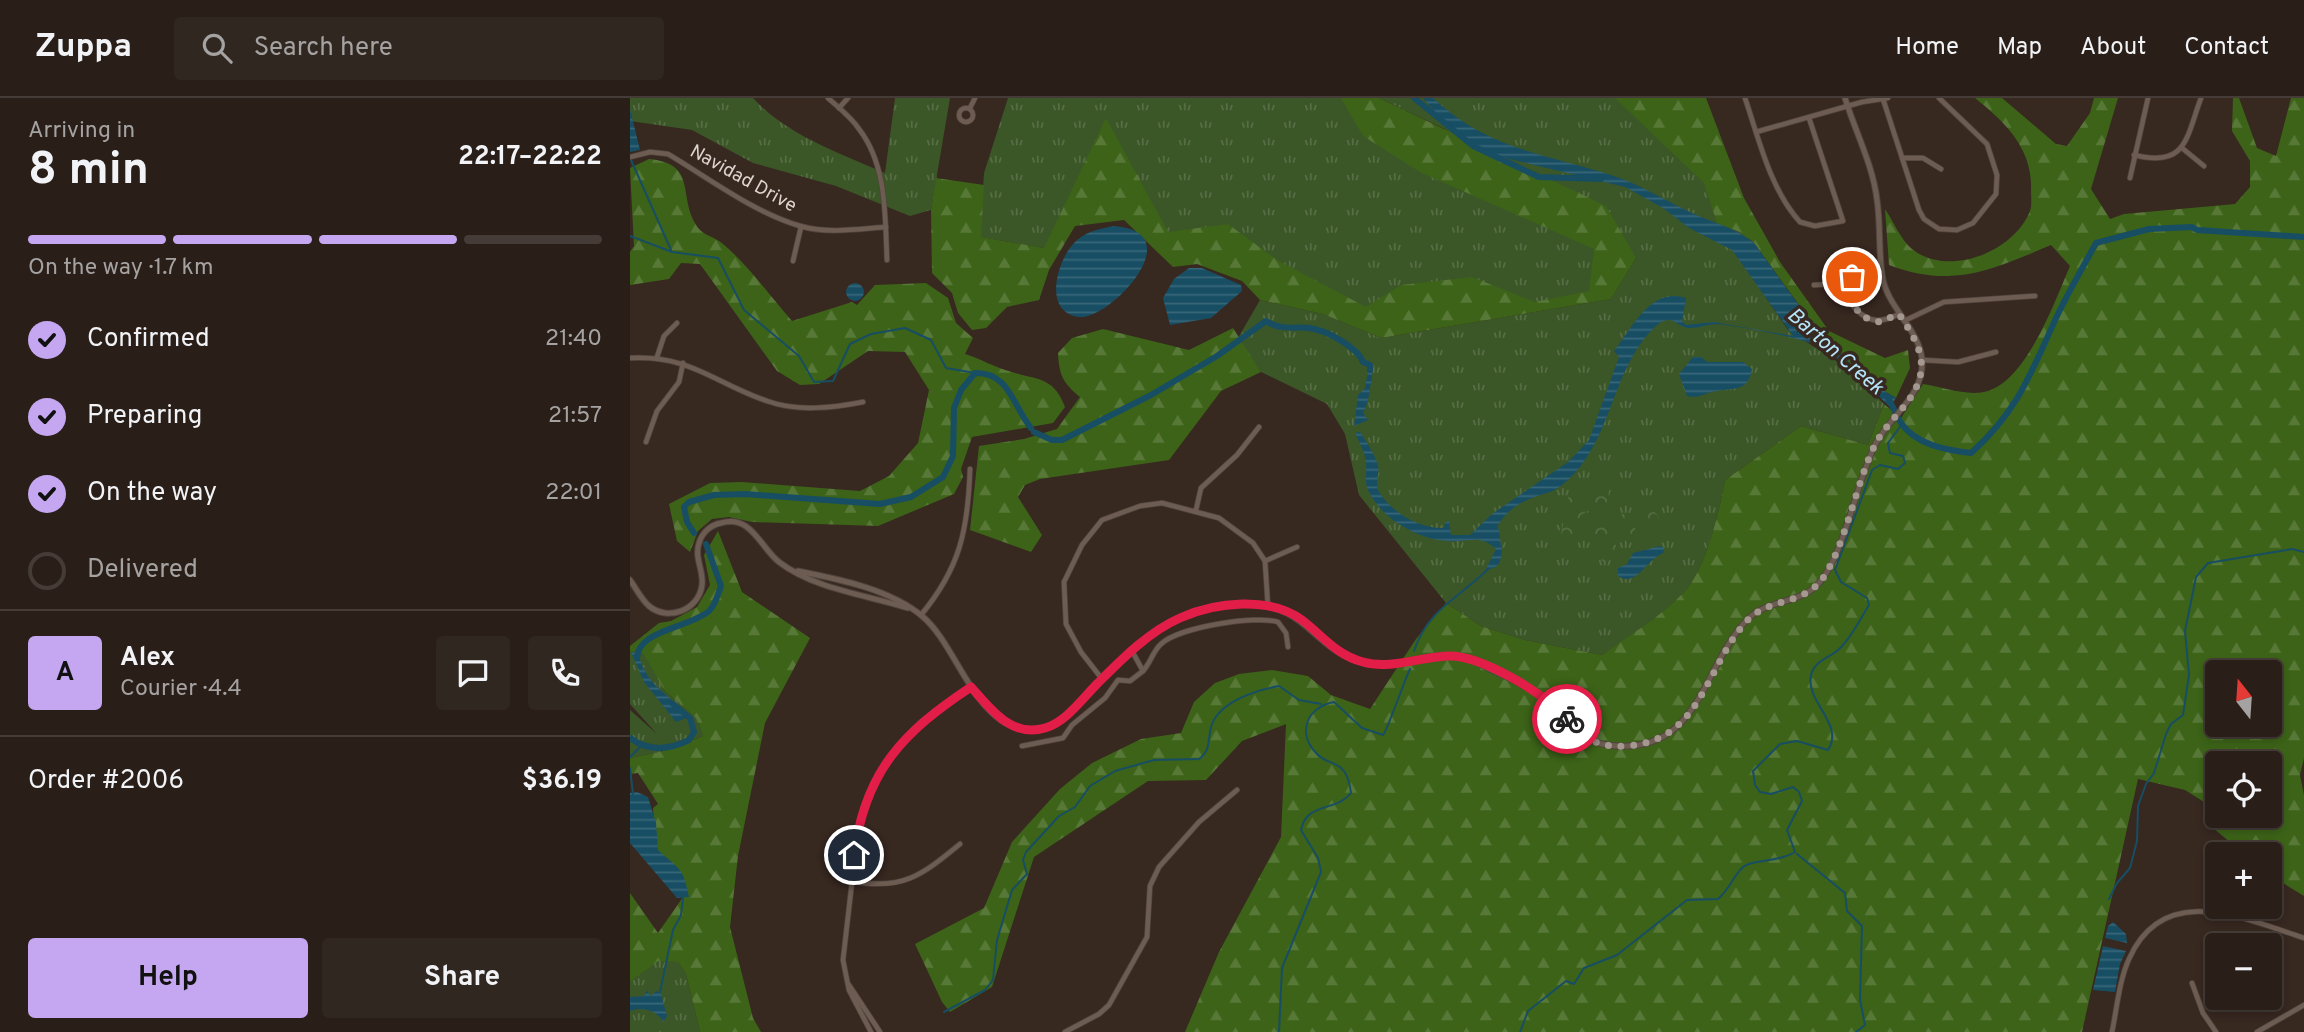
<!DOCTYPE html>
<html lang="en">
<head>
<meta charset="utf-8">
<style>
  :root { --surface:#291e18; --page:#312721; --text:#f1f3f6; --muted:#a5a2a2; --line:#453c37; --accent:#c5a7f1 }
  body { margin:0; font-family:Overpass,sans-serif; background:var(--page); color:var(--text); height:100vh; display:flex; flex-direction:column; font-size:26px; white-space:nowrap }
  * { box-sizing:border-box; margin:0 }
  p { font-size:23px; color:var(--muted) }
  .icon { flex:none; width:38px; height:38px; fill:none; stroke:currentColor; stroke-width:2; stroke-linecap:round; stroke-linejoin:round }
  .map { position:relative; flex:1; overflow:hidden }
  .panel { display:flex; flex-direction:column; background:var(--surface); width:630px }
  .panel>* { flex:none }
  .needle { width:46px; rotate:343deg }
  .tools { position:absolute; left:1575px; top:562px; display:grid; gap:14px }
  .tools a { display:grid; place-items:center; width:77px; height:77px; border-radius:7px; background:var(--surface); box-shadow:0 4px 10px #0003,0 0 0 2px var(--line); font-size:35px }
  .pin { position:absolute; display:grid; place-items:center; width:60px; height:60px; color:#fff; margin:-30px; border:4px solid #fff; border-radius:50%; box-shadow:0 2px 7px #0007 }
  .courier { position:absolute; display:grid; place-items:center; width:70px; height:70px; margin:-35px; border:5px solid #e11d48; border-radius:50%; background:#fff; color:#222; box-shadow:0 2px 9px #0007 }
  .headline em { font-style:normal; font-weight:700 }
  .headline div { display:flex; flex-direction:column-reverse }
  .headline { display:flex; align-items:center; justify-content:space-between; height:119px; padding:0 28px }
  h1 { font-size:46px; font-weight:700; line-height:52px }
  .bar { display:grid; grid-template-columns:repeat(4,1fr); gap:10px 7px; align-content:center; height:84px; padding:0 28px }
  .bar i { height:9px; border-radius:5px; background:var(--line) }
  .bar .current { background:var(--accent) }
  .bar p { grid-column:span 4 }
  .line { display:flex; align-items:center; gap:18px; padding:0 28px; border-top:2px solid var(--line) }
  .line div { flex:1 }
  .round { display:grid; place-items:center; flex:none; width:74px; height:74px; border-radius:7px; background:var(--page) }
  ol { padding:0 28px; list-style:none }
  li { display:flex; align-items:center; gap:21px; height:77px }
  li p { margin-inline-start:auto }
  li .icon { padding:7px; border-radius:50%; background:var(--accent); color:#111; stroke-width:4 }
  li:last-child { color:var(--muted) }
  li i { width:38px; height:38px; border:4px solid var(--line); border-radius:50% }
  .primary-button { display:flex; gap:14px; margin-top:auto; padding:14px 28px }
  .primary-button a { flex:1; height:80px; border-radius:7px; background:var(--accent); color:#111; font-size:28px; font-weight:700; line-height:80px; text-align:center }
  .primary-button a+a { background:var(--page); color:var(--text) }
  header { display:flex; align-items:center; gap:42px; box-sizing:border-box; height:98px; padding:0 35px; background:var(--surface); border-bottom:2px solid var(--line) }
  header strong { font-size:33px }
  nav { display:flex; gap:38px; margin-inline-start:auto; font-size:24px }
  .search { width:490px; height:63px; background:var(--page); display:flex; align-items:center; gap:18px; box-sizing:border-box; padding:0 24px; border-radius:7px; color:var(--muted); font-size:26px }
  main { display:flex; flex:1; min-height:0 }
  .map>svg:first-child { display:block }
</style>
</head>
<body>
<header>
<strong>Zuppa</strong>
<div class="search"><svg class="icon" aria-label="search" viewBox="0 0 24 24"><circle cx="10" cy="10" r="6"/><path d="M15 15l6 6"/></svg>Search here</div>
<nav><a>Home</a><a>Map</a><a>About</a><a>Contact</a></nav>
</header>
<main>
<section class="panel">
<div class="headline"><div><h1>8 min</h1><p>Arriving in</p></div><em>22:17–22:22</em></div>
<div class="bar"><i class="current"></i><i class="current"></i><i class="current"></i><i></i><p>On the way · 1.7 km</p></div>
<ol>
<li><svg class="icon" aria-label="check" viewBox="0 0 24 24"><path d="M5 12l5 5 9-10"/></svg>Confirmed<p>21:40</p></li>
<li><svg class="icon" aria-label="check" viewBox="0 0 24 24"><path d="M5 12l5 5 9-10"/></svg>Preparing<p>21:57</p></li>
<li><svg class="icon" aria-label="check" viewBox="0 0 24 24"><path d="M5 12l5 5 9-10"/></svg>On the way<p>22:01</p></li>
<li><i></i>Delivered</li>
</ol>
<div class="line" style="height:126px"><b class="round" style="background:var(--accent);color:#111">A</b><div><b>Alex</b><p>Courier · 4.4</p></div><a class="round"><svg class="icon" aria-label="chat" viewBox="0 0 24 24"><path d="M4 5h16v11H9l-5 4z"/></svg></a><a class="round"><svg class="icon" aria-label="phone" viewBox="0 0 24 24"><path d="M5 4h4l2 5-3 2q2 4 5 5l2-3 5 2v4C11 20 4 13 5 4z"/></svg></a></div>
<div class="line" style="height:91px"><div>Order #2006</div><b>$36.19</b></div>
<div class="primary-button"><a>Help</a><a>Share</a></div>
</section>
<div class="map">
<svg width="1674" height="934" viewBox="0 0 1674 934">
  <defs>
    <pattern id="grass-tufts" width="24" height="20" patternUnits="userSpaceOnUse" patternTransform="scale(1.75)"><rect width="24" height="20" fill="#3b5627"/><path d="M3 7l-1-3M5 7V3M7 7l1-3M15 17l-1-3M17 17v-4M19 17l1-3" fill="none" stroke="#576d45"/></pattern>
    <pattern id="forest-firs" width="22" height="20" patternUnits="userSpaceOnUse" patternTransform="scale(1.75)"><rect width="22" height="20" fill="#3c6318"/><path d="M5 1l3.5 6h-7zM16 11l3.5 6h-7z" fill="#587838"/></pattern>
    <pattern id="park-crowns" width="20" height="18" patternUnits="userSpaceOnUse" patternTransform="scale(1.75)"><rect width="20" height="18" fill="#3b5627"/><path d="M2 6a3 3 0 1 1 6 0M12 15a3 3 0 1 1 6 0" fill="none" stroke="#576d45"/></pattern>
    <pattern id="water-rules" width="6" height="5" patternUnits="userSpaceOnUse" patternTransform="scale(1.75)"><rect width="6" height="5" fill="#174e64"/><path d="M0 2.5h6" fill="none" stroke="#386779"/></pattern>
  </defs>
  <rect width="100%" height="100%" fill="#372820"/>
  <g fill="url(#grass-tufts)">
    <path d="M0 0H123C157 37 209 55 255 75L265 0H320L301 112 280 118 206 88 123 65 62 32 0 23Z"/>
    <polygon points="378,0 733,0 982,143 965,199 730,221 525,132 476,106 414,150 350,139 354,75"/>
    <path d="M749 0H1003L1108 99 1130 191 1158 232 1220 272 1254 306 1238 347 1171 328 1095 382C1089 414 1076 470 1054 494 1031 519 999 538 972 557L895 542 851 528 816 505 729 397 715 336 697 306 631 274 608 240 630 202 693 216 751 240 981 201 1006 160 815 31Z"/>
    <polygon points="0,553 13,554 34,592 67,621 73,638 38,652 0,660 0,612 27,636 0,606"/>
    <polygon points="28,862 48,864 56,876 70,934 0,934 0,884"/>
  </g>
  <g fill="url(#forest-firs)" fill-rule="evenodd">
    <polygon points="711,0 749,0 976,108 1006,160 981,201 751,240 693,216 630,202 612,183 567,166 543,169 494,122 445,128 419,172 409,202 377,209 356,230 342,232 328,215 322,195 302,175 301,112 306,80 354,87 351,139 414,150 476,20 538,134 598,126 647,162 736,209 771,187 842,179 905,204 959,193 964,151 790,74 733,38"/>
    <path d="M985 0H1076L1114 100 1150 164 1199 233 1255 260 1278 252 1280 270 1266 300C1204 265 1165 200 1124 145L1110 134 1087 125 1074 85Z"/>
    <path d="M1345 0H1372L1426 46 1437 48 1460 15 1464 0H1488L1461 91 1480 121 1494 116 1605 106 1620 89V63L1602 33 1603 0H1609L1627 50 1646 58 1661 0H1674V660L1670 677 1674 697V798L1640 777V756H1605L1599 752 1600 744 1583 730 1582 709 1555 692 1508 681 1452 934H555L589 854 651 739 656 626 612 643 576 682 518 683 404 759 362 889 320 914 312 904 285 846 354 810 382 744 430 691 462 665 511 641 551 635 564 604 585 585 609 576 642 572 678 578 701 597 740 611 786 541 816 505 851 528 895 542 972 557C999 537 1031 519 1054 494 1076 470 1089 414 1095 382L1171 328 1238 347 1254 306 1271 320 1293 286C1312 289 1339 299 1358 293 1397 281 1425 203 1440 168L1421 147C1362 172 1322 191 1259 167L1255 111C1263 123 1271 142 1282 151 1318 180 1384 154 1400 113 1402 108 1401 98 1401 92 1403 51 1375 24 1345 0ZM1587 574H1640V626H1587ZM1587 665H1640V718H1587Z"/>
    <path d="M19 61C71 66 45 102 70 132 76 138 87 140 93 146 119 168 140 198 162 223L222 204 227 207 245 187 296 185 318 200 326 225 343 240 335 256C351 261 366 270 382 274 408 282 424 279 435 309L423 325 342 339 331 371 333 379 324 396 248 428 122 424 99 419 82 421 68 433 60 454 47 443 39 406 80 385 112 384 230 393 259 378 288 345 299 292 275 254 238 253 189 286 170 287 147 273 70 166 51 165 39 181 0 187V154L4 148 0 70Z"/>
    <path d="M603 230 631 274 591 293 539 362 410 381 395 387 388 399 412 437 401 454 340 432 349 348 394 341 427 331 450 299C433 285 429 277 428 255L442 240 473 231 559 252Z"/>
    <polygon points="88,433 112,494 180,540 135,625 108,758 100,829 123,920 131,934 70,934 56,876 48,864 28,863 0,884 0,795 28,835 53,799 59,799 26,752 23,710 28,706 8,675 0,676 0,660 38,652 73,638 67,621 34,592 13,555 0,553 0,548 29,525 41,523 67,509 80,487 74,457"/>
  </g>
  <g fill="url(#park-crowns)">
    <polygon points="965,374 982,377 975,416 957,413"/>
    <polygon points="938,399 957,402 950,440 931,437"/>
    <circle cx="1018" cy="423" r="11"/>
    <circle cx="995" cy="427" r="11"/>
    <circle cx="973" cy="433" r="11"/>
    <polygon points="984,442 990,460 972,464 968,446"/>
  </g>
  <g fill="url(#water-rules)">
    <path d="M793 0H803C858 51 911 55 978 76 1011 86 1040 106 1071 119 1090 127 1107 131 1124 145 1165 201 1204 264 1266 300L1260 309C1243 293 1206 255 1186 247 1166 239 1108 228 1087 226 1078 226 1069 230 1060 230 1047 230 1042 214 1027 227 986 264 984 324 952 366 946 375 930 391 920 394 899 400 880 407 868 427 869 441 880 472 856 471L866 451C853 438 843 442 827 443 795 446 751 422 738 392 734 382 737 375 736 365 736 356 729 344 725 335L730 334C737 345 745 356 748 368 750 377 744 385 749 394 762 415 790 431 814 430L815 425 819 423 821 437H840L862 416 938 364 959 342 989 259 984 253C1002 230 1021 188 1056 200L1052 223 1056 227 1084 224 1163 238 1102 152 1059 130 1033 110 995 89 879 61 846 49 816 27Z"/>
    <polygon points="0,11 10,52 0,54"/>
    <path d="M483 128C564 133 479 223 449 219 412 214 427 163 444 145 454 134 469 131 483 128Z"/>
    <polygon points="559,170 572,170 611,187 612,193 581,220 540,227 533,200 544,181"/>
    <circle cx="225" cy="194" r="9"/>
    <path d="M1063 259H1071L1077 264H1113L1122 271C1118 294 1104 290 1086 293 1075 295 1068 301 1057 298L1049 276Z"/>
    <path d="M744 266C741 279 740 304 733 315L738 322 724 328 728 297 735 290 739 267Z"/>
    <path d="M1030 448 1034 450 1033 455C1017 461 1006 490 988 478V470L997 466 1003 455Z"/>
    <path d="M1 554 8 555C17 592 42 594 56 620L46 624 14 584Z"/>
    <path d="M7 694 18 699 26 725 28 752C50 772 53 769 59 799L47 800 0 745V695Z"/>
    <polygon points="1483,824 1496,836 1497,845 1475,840 1478,828"/>
    <polygon points="1473,848 1496,853 1490,866 1485,894 1463,892"/>
    <path d="M17 892 20 898 27 893 31 896 37 918 33 924C28 912 10 908 0 913V899L14 898Z"/>
  </g>
  <g fill="none" stroke-linecap="round" stroke-linejoin="round">
    <g stroke="#174e64" stroke-width="2">
      <polyline points="1,62 41,152"/>
      <polyline points="0,138 42,154 88,160 114,212 169,258 184,284 203,283 220,246 241,236 275,230 301,242 316,270 345,275"/>
      <path d="M784 553C798 511 829 500 858 471"/>
      <polyline points="0,659 11,648"/>
      <polyline points="0,670 3,696"/>
      <polyline points="1167,756 1215,795 1217,813 1232,828 1230,902 1235,927 1226,934"/>
      <polyline points="1479,801 1487,785 1500,770 1507,743 1508,708 1516,686 1524,675 1536,636 1541,626 1553,617 1559,577 1555,533 1566,479 1578,465 1662,451 1674,454"/>
      <polyline points="30,894 43,832 51,817 53,799"/>
      <path d="M314 914 355 892 363 882 367 842 382 792 397 776 393 762 396 754 429 718 445 709 460 688 485 673 524 662 569 661C582 652 577 639 582 626 591 603 627 592 649 588L669 602 691 606"/>
      <path d="M649 934 652 870 691 774 688 760 671 732C676 704 706 714 721 695 720 686 718 676 711 670 704 664 693 663 687 656 666 635 677 609 704 604L732 630 753 637C758 631 774 583 780 571"/>
      <path d="M890 934 898 913 936 883 944 886 954 870 987 857 1057 802 1088 801C1099 792 1103 779 1112 770 1121 761 1148 765 1165 754L1157 732 1172 703 1169 694 1163 689 1141 696 1130 694 1125 687 1123 673 1150 646 1167 643 1198 652C1215 626 1175 604 1181 577 1184 563 1199 560 1208 552 1221 541 1230 521 1239 507L1237 500 1211 484 1205 472 1242 372 1250 367 1268 371 1275 365 1273 358 1260 355 1258 345 1272 326"/>
    </g>
    <g stroke="#174e64" stroke-width="6">
      <polyline points="784,0 843,48 909,79 971,81"/>
      <path d="M1258 300C1263 308 1266 317 1271 325 1286 347 1316 352 1341 355 1389 312 1401 274 1427 218 1439 193 1453 169 1466 145L1519 131 1562 129 1567 132 1674 139"/>
      <path d="M404 334 422 342H432L521 297 587 258 636 223C652 234 667 227 684 231 699 234 728 250 733 264L740 267V272"/>
      <path d="M64 435 57 424 54 409 59 404 84 397 115 396 250 406 281 399 313 379 323 358 324 310 331 292 345 275C379 274 383 308 401 330"/>
      <path d="M7 560C8 532 59 530 79 513 85 508 88 496 91 488L76 446"/>
      <path d="M0 640C19 654 39 652 59 642L64 634 60 620 43 606"/>
    </g>
    <defs>
      <g id="street">
        <path d="M198 0C209 10 221 19 229 31 257 67 255 118 257 162"/>
        <path d="M1115 0C1129 41 1140 91 1170 124L1185 128 1213 123 1179 20"/>
        <polyline points="1253,1 1289,112 1294,121 1309,131 1327,132 1343,125 1366,96 1367,77 1357,46 1309,0"/>
        <circle cx="336" cy="17" r="7"/>
        <polyline points="209,10 218,0"/>
        <polyline points="340,10 345,0"/>
        <polyline points="1126,34 1232,4 1258,0"/>
        <polyline points="1552,50 1574,68"/>
        <path d="M1504 57C1557 70 1556 40 1571 0"/>
        <path d="M0 59 20 54 38 56C80 81 123 114 170 128 197 136 228 131 256 129"/>
        <polyline points="1272,60 1293,60 1311,71"/>
        <polyline points="1500,80 1518,0"/>
        <polyline points="163,163 171,129"/>
        <path d="M1205 186C1226 210 1235 234 1269 216"/>
        <polyline points="1205,186 1220,178 1236,194 1236,199 1224,208"/>
        <polyline points="1184,187 1205,186"/>
        <polyline points="1274,223 1314,204 1405,198"/>
        <polyline points="27,259 34,238 47,225"/>
        <path d="M0 260C61 257 84 285 137 303 167 314 202 310 233 304"/>
        <polyline points="1292,262 1328,264 1366,254"/>
        <polyline points="16,344 27,313 49,284 53,265"/>
        <polyline points="566,412 571,390 607,357 629,329"/>
        <polyline points="635,463 667,449"/>
        <path d="M291 517C330 470 338 432 340 371"/>
        <path d="M502 553 513 573C521 564 523 553 531 546 549 529 626 517 648 524L656 535 658 549"/>
        <polyline points="472,581 451,554 436,526 434,484 452,447 472,422 510,408 532,405 589,420 623,445 635,463 638,509"/>
        <polyline points="392,648 433,640 442,627 475,600 488,582 500,583 513,573"/>
        <path d="M221 783C273 793 292 777 330 746"/>
        <polyline points="1562,885 1573,915 1586,934"/>
        <polyline points="219,887 250,934"/>
        <polyline points="241,934 219,892 213,862 228,732 243,686 264,653 291,624 341,589"/>
        <polyline points="435,934 469,916 479,907 517,839 520,788 529,769 569,724 607,692"/>
        <path d="M1482 934C1487 910 1489 883 1499 861 1534 782 1615 821 1674 840"/>
        <polyline points="1627,934 1674,907"/>
      </g>
      <g id="secondary">
        <path d="M168 473C208 481 260 491 292 518 326 546 342 619 390 631 401 633 414 632 424 626 439 618 451 602 463 590 484 569 505 548 529 531 553 514 586 506 614 506 678 506 680 548 730 564 762 574 795 554 827 558 839 559 850 565 860 571 879 580 899 589 915 600 937 616 948 643 977 647 1072 660 1071 566 1119 520 1139 501 1171 506 1189 485 1214 458 1227 381 1246 345 1261 317 1295 297 1292 261 1289 232 1259 210 1253 182 1248 156 1251 128 1247 102 1243 67 1225 33 1215 0"/>
        <path d="M0 482C6 490 11 501 19 508 38 524 69 512 72 487 74 473 64 460 69 445 72 435 80 427 91 425 121 416 130 449 149 464 184 491 237 497 278 510"/>
      </g>
    </defs>
    <use href="#street" stroke="#50443c" stroke-width="6"/>
    <use href="#secondary" stroke="#50443c" stroke-width="7"/>
    <use href="#street" stroke="#6d5c52" stroke-width="4.5"/>
    <use href="#secondary" stroke="#6d5c52" stroke-width="5"/>
  </g>
  <g fill="none" stroke-linecap="round" stroke-linejoin="round">
    <path stroke="#a49891" stroke-width="7" stroke-dasharray="0 12.6" d="M937 621C953 641 970 650 996 648 1071 643 1075 571 1115 525 1135 501 1168 507 1188 486 1213 460 1227 380 1246 345 1260 319 1286 304 1291 274 1294 252 1280 233 1269 216L1249 224 1233 219 1224 208 1237 195 1222 179"/>
    <path stroke="#e11d48" stroke-width="9" d="M224 757C235 673 273 634 341 589 361 611 381 640 415 630 436 624 452 601 467 586 491 562 518 534 550 520 585 504 640 498 672 522 693 538 706 557 733 564 760 572 790 559 817 558 850 556 916 596 937 621"/>
  </g>
  <g text-anchor="middle" dominant-baseline="central" stroke-width="7" stroke-linejoin="round" paint-order="stroke">
    <g font-size="19" fill="#ded4ce" stroke="#372820">
      <text transform="translate(113 81) rotate(29)">Navidad Drive</text>
    </g>
    <g font-size="21" font-style="italic" fill="#b6e4fb" stroke="#372820">
      <text transform="translate(1205 254) rotate(41)">Barton Creek</text>
    </g>
  </g>
</svg>
<div class="tools">
<a><svg class="needle" viewBox="-14 -14 28 28"><path d="M0-13l5 13h-10z" fill="#e53935"/><path d="M0 13l5-13h-10z" fill="#a5a2a2"/></svg></a>
<a><svg class="icon" aria-label="locate" viewBox="0 0 24 24"><circle cx="12" cy="12" r="6"/><path d="M12 2v4M12 18v4M2 12h4M18 12h4"/></svg></a>
<a>+</a>
<a>−</a>
</div>
<div class="pin" style="left:1222px;top:179px;background:#ea580c"><svg class="icon" aria-label="bag" viewBox="0 0 24 24"><path d="M5 8h14l-1 12H6zM9 8a3 3 0 0 1 6 0"/></svg></div>
<div class="pin" style="left:224px;top:757px;background:#1f2937"><svg class="icon" aria-label="home" viewBox="0 0 24 24"><path d="M3 11l9-7 9 7M6 9v11h12V9"/></svg></div>
<div class="courier" style="left:937px;top:621px"><svg class="icon" aria-label="bike" viewBox="0 0 24 24"><circle cx="6" cy="16" r="4"/><circle cx="18" cy="16" r="4"/><path d="M6 16l4-8h5l3 8M10 8l3 8H6M13 5h3"/></svg></div>
</div>
</main>
</body>
</html>
